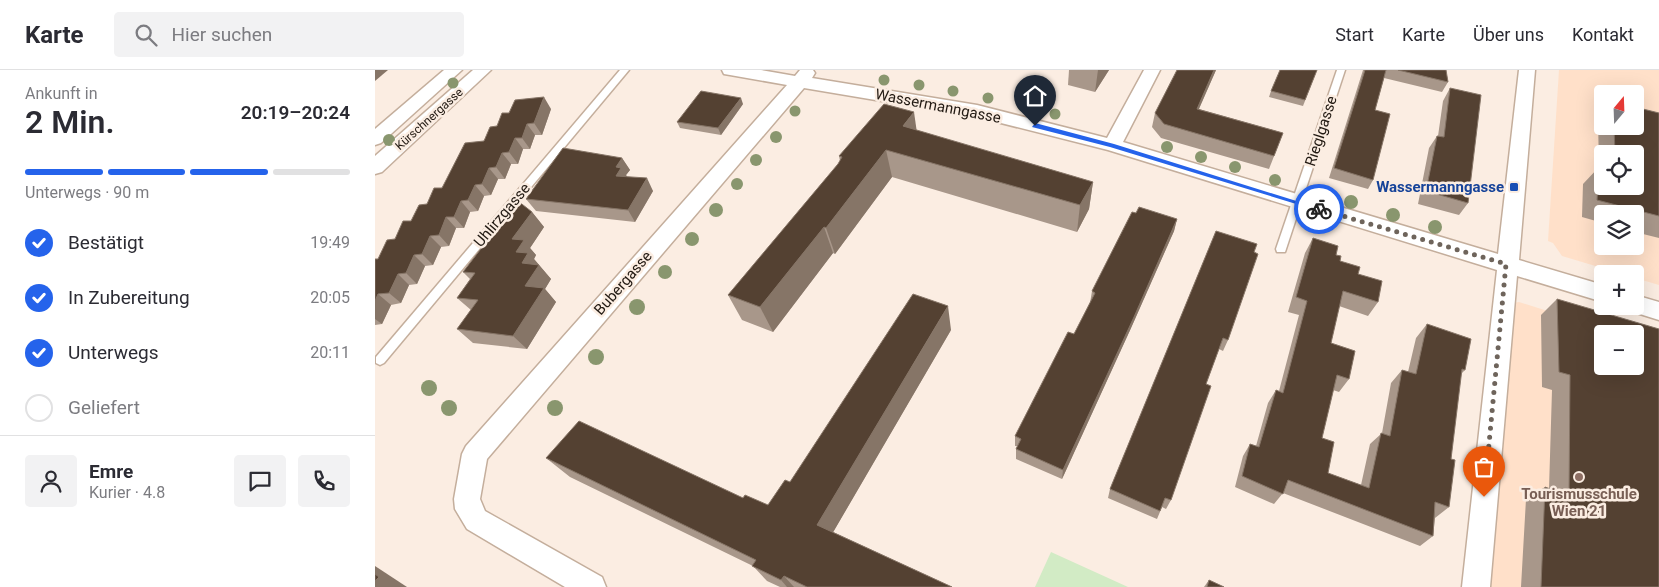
<!DOCTYPE html>
<html lang="de">
<head>
<meta charset="utf-8">
<style>
  :root { --surface:#fff; --page:#f2f2f3; --text:#2b2b33; --muted:#7c7c81; --line:#e1e1e2; --accent:#2563eb }
  body { margin:0; font-family:Roboto,sans-serif; background:var(--page); color:var(--text); height:100vh; display:flex; flex-direction:column; font-size:19px; white-space:nowrap }
  * { box-sizing:border-box; margin:0 }
  p { font-size:16px; color:var(--muted) }
  .icon { flex:none; width:28px; height:28px; fill:none; stroke:currentColor; stroke-width:2; stroke-linecap:round; stroke-linejoin:round }
  .map { position:relative; flex:1; overflow:hidden }
  .side { display:flex; flex-direction:column; background:var(--surface); width:375px }
  .side>* { flex:none }
  .needle { width:32px; rotate:19deg }
  .buttons { position:absolute; left:1219px; top:15px; display:grid; gap:10px }
  .buttons a { display:grid; place-items:center; width:50px; height:50px; border-radius:5px; background:var(--surface); box-shadow:0 5px 20px #0002; font-size:25px }
  .pin { position:absolute; display:grid; place-items:center; width:42px; height:42px; color:#fff; margin:-51px -21px; border-radius:50% 50% 50% 0; rotate:-45deg; box-shadow:0 0 5px #0007 }
  .pin .icon { rotate:45deg }
  .courier { position:absolute; display:grid; place-items:center; width:50px; height:50px; margin:-25px; border:4px solid #2563eb; border-radius:50%; background:#fff; color:#222; box-shadow:0 1px 6px #0007 }
  .summary em { font-style:normal; font-weight:600 }
  .summary div { display:flex; flex-direction:column-reverse }
  .summary { display:flex; align-items:center; justify-content:space-between; height:85px; padding:0 25px }
  h1 { font-size:32px; font-weight:600; line-height:38px }
  .bar { display:grid; grid-template-columns:repeat(4,1fr); gap:8px 5px; align-content:center; height:60px; padding:0 25px }
  .bar i { height:6px; border-radius:4px; background:var(--line) }
  .bar .on { background:var(--accent) }
  .bar p { grid-column:span 4 }
  .line { display:flex; align-items:center; gap:12px; padding:0 25px; border-top:1px solid var(--line) }
  .line div { flex:1 }
  .round { display:grid; place-items:center; flex:none; width:52px; height:52px; border-radius:5px; background:var(--page) }
  ol { padding:0 25px; list-style:none }
  li { display:flex; align-items:center; gap:15px; height:55px }
  li p { margin-inline-start:auto }
  li .icon { padding:5px; border-radius:50%; background:var(--accent); color:#fff; stroke-width:4 }
  li:last-child { color:var(--muted) }
  li i { width:28px; height:28px; border:2px solid var(--line); border-radius:50% }
  header { display:flex; align-items:center; gap:30px; box-sizing:border-box; height:70px; padding:0 25px; background:var(--surface); border-bottom:1px solid var(--line) }
  header strong { font-size:24px }
  nav { display:flex; gap:28px; margin-inline-start:auto; font-size:18px }
  .search { width:350px; height:45px; background:var(--page); display:flex; align-items:center; gap:12px; box-sizing:border-box; padding:0 18px; border-radius:5px; color:var(--muted); font-size:19px }
  main { display:flex; flex:1; min-height:0 }
  .map>svg:first-child { display:block }
</style>
</head>
<body>
<header>
<strong>Karte</strong>
<div class="search"><svg class="icon" aria-label="search" viewBox="0 0 24 24"><circle cx="10" cy="10" r="6"/><path d="M15 15l6 6"/></svg>Hier suchen</div>
<nav><a>Start</a><a>Karte</a><a>Über uns</a><a>Kontakt</a></nav>
</header>
<main>
<section class="side">
<div class="summary"><div><h1>2 Min.</h1><p>Ankunft in</p></div><em>20:19–20:24</em></div>
<div class="bar"><i class="on"></i><i class="on"></i><i class="on"></i><i></i><p>Unterwegs · 90 m</p></div>
<ol>
<li><svg class="icon" aria-label="check" viewBox="0 0 24 24"><path d="M5 12l5 5 9-10"/></svg>Bestätigt<p>19:49</p></li>
<li><svg class="icon" aria-label="check" viewBox="0 0 24 24"><path d="M5 12l5 5 9-10"/></svg>In Zubereitung<p>20:05</p></li>
<li><svg class="icon" aria-label="check" viewBox="0 0 24 24"><path d="M5 12l5 5 9-10"/></svg>Unterwegs<p>20:11</p></li>
<li><i></i>Geliefert</li>
</ol>
<div class="line" style="height:90px"><a class="round"><svg class="icon" aria-label="person" viewBox="0 0 24 24"><circle cx="12" cy="8" r="4"/><path d="M4 21q1-7 8-7t8 7"/></svg></a><div><b>Emre</b><p>Kurier · 4.8</p></div><a class="round"><svg class="icon" aria-label="chat" viewBox="0 0 24 24"><path d="M4 5h16v11H9l-5 4z"/></svg></a><a class="round"><svg class="icon" aria-label="phone" viewBox="0 0 24 24"><path d="M5 4h4l2 5-3 2q2 4 5 5l2-3 5 2v4C11 20 4 13 5 4z"/></svg></a></div>
</section>
<div class="map">
<svg width="1284" height="517" viewBox="0 0 1284 517">
  <rect width="100%" height="100%" fill="#fbede2"/>
  <g fill="#ffe0c9" fill-rule="evenodd">
    <path d="M1184 0H1284V215L1260 208V204H1247L1187 186 1178 173 1173 171ZM1228 24H1260V56H1228ZM1228 84H1260V116H1228ZM1228 144H1260V176H1228Z"/>
    <polygon points="1144,232 1245,264 1228,264 1228,296 1260,296 1284,517 1115,517 1138,233"/>
  </g>
  <polygon fill="#d2ebc5" points="676,482 753,517 660,517"/>
  <g fill="none" stroke-linecap="round" stroke-linejoin="round">
    <defs>
      <g id="service">
        <polygon points="245,0 254,0 9,293 5,295 1,293 1,287"/>
        <polygon points="962,0 970,0 911,179 910,182 902,182 901,179"/>
      </g>
      <g id="minor">
        <polygon points="69,0 87,0 6,73 0,75 0,59"/>
        <polygon points="98,0 116,0 7,102 0,104 0,86"/>
        <polygon points="347,0 386,0 420,6 425,0 438,0 440,3 437,8 602,35 732,68 769,0 785,0 748,72 1123,184 1144,0 1160,0 1144,190 1228,215 1228,232 1142,206 1115,517 1087,517 1122,200 733,80 602,47 429,18 112,389 105,429 110,441 227,507 231,517 190,517 92,459 80,439 79,429 87,384 91,376 412,15 355,5 349,4"/>
        <polygon points="1260,225 1284,232 1284,250 1252,240 1250,236 1260,236"/>
      </g>
    </defs>
    <use href="#service" stroke="#c4ae9c" stroke-width="3"/>
    <use href="#minor" stroke="#c4ae9c" stroke-width="3"/>
    <use href="#service" fill="#fff" fill-rule="evenodd"/>
    <use href="#minor" fill="#fff" fill-rule="evenodd"/>
  </g>
  <g fill="#89966e">
    <circle cx="509" cy="10" r="5.5"/>
    <circle cx="78" cy="13" r="5.5"/>
    <circle cx="544" cy="15" r="5.5"/>
    <circle cx="578" cy="21" r="5.5"/>
    <circle cx="613" cy="28" r="5.5"/>
    <circle cx="648" cy="36" r="5.5"/>
    <circle cx="420" cy="41" r="5.5"/>
    <circle cx="680" cy="44" r="5.5"/>
    <circle cx="401" cy="67" r="6"/>
    <circle cx="14" cy="70" r="6"/>
    <circle cx="792" cy="77" r="6"/>
    <circle cx="826" cy="87" r="6"/>
    <circle cx="381" cy="90" r="6"/>
    <circle cx="860" cy="97" r="6"/>
    <circle cx="900" cy="110" r="6"/>
    <circle cx="362" cy="114" r="6"/>
    <circle cx="938" cy="121" r="6"/>
    <circle cx="976" cy="132" r="7"/>
    <circle cx="341" cy="140" r="7"/>
    <circle cx="1018" cy="145" r="7"/>
    <circle cx="1060" cy="157" r="7"/>
    <circle cx="317" cy="169" r="7"/>
    <circle cx="290" cy="202" r="7"/>
    <circle cx="262" cy="237" r="8"/>
    <circle cx="221" cy="287" r="8"/>
    <circle cx="54" cy="318" r="8"/>
    <circle cx="74" cy="338" r="8"/>
    <circle cx="180" cy="338" r="8"/>
  </g>
  <g fill="#a8978a" fill-rule="evenodd">
    <polygon points="694,0 734,0 720,22 693,15"/>
    <polygon points="841,0 824,39 908,63 894,99 786,68 777,57 780,43"/>
    <polygon points="942,0 928,36 894,27 896,21"/>
    <polygon points="988,0 1071,0 1073,12 1067,22 1009,8 1000,40 998,110 993,119 954,108"/>
    <polygon points="1075,18 1093,133 1084,145 1043,134 1054,78 1062,66 1063,66 1068,31"/>
    <polygon points="368,34 346,65 305,58 302,52"/>
    <polygon points="176,39 167,65 160,65 155,79 148,79 143,94 136,94 130,109 123,109 116,125 109,126 103,141 95,142 89,158 81,158 74,176 66,177 58,195 50,196 42,214 34,215 26,233 16,235 7,254 0,255 0,189 3,189 122,56"/>
    <path d="M1284 43V168L1260 162V144H1228V153L1207 147 1208 114 1224 97 1223 49 1228 44V56H1260ZM1228 84H1260L1228 116Z"/>
    <polygon points="541,60 718,112 714,139 702,162 517,107 460,184 458,183 398,262 367,250 353,225 463,94 465,91 464,86"/>
    <polygon points="247,88 255,100 251,105 252,107 278,121 260,152 161,141 151,129"/>
    <polygon points="157,142 169,157 155,178 161,185 159,189 176,209 170,219 181,232 152,279 98,273 82,259 96,240 82,228 95,209 88,202"/>
    <polygon points="761,143 802,149 799,161 756,258 687,409 641,389 641,379 642,376 640,376 640,366 699,264 715,233 717,221"/>
    <polygon points="841,161 853,270 848,281 844,279 831,314 796,430 791,439 787,437 782,449 733,428 735,419"/>
    <polygon points="938,168 961,185 965,191 983,204 1003,232 993,246 964,236 956,273 974,309 964,322 958,320 947,368 953,403 986,415 995,374 1007,363 1016,313 1027,300 1033,302 1041,268 1052,254 1090,300 1086,304 1076,389 1074,437 1060,448 1058,466 1045,476 908,423 899,434 860,417 868,386 875,374 881,376 893,333 901,320 904,321 924,245 913,242 930,183"/>
    <polygon points="1182,229 1284,517 1146,517 1151,429 1170,417 1174,419 1177,320 1167,317 1166,245"/>
    <polygon points="576,260 458,462 577,517 405,517 392,511 378,496 195,407 171,388 368,428 393,435 415,412"/>
    <polygon points="834,510 849,517 829,517"/>
  </g>
  <g fill="#867567">
    <polygon points="0,0 13,0 0,11"/>
    <polygon points="723,0 734,0 720,22"/>
    <polygon points="839,0 841,0 818,52 822,39"/>
    <polygon points="169,27 176,39 167,65 159,53"/>
    <polygon points="366,28 368,34 346,65 343,58"/>
    <polygon points="539,42 543,70 528,56"/>
    <polygon points="152,54 160,65 155,79 147,68"/>
    <polygon points="140,68 148,79 143,94 134,82"/>
    <polygon points="511,80 517,107 460,184 451,158"/>
    <polygon points="127,83 136,94 130,109 121,97"/>
    <polygon points="247,88 255,100 251,105 254,110 241,106 241,97"/>
    <polygon points="114,98 123,109 116,125 107,114"/>
    <polygon points="272,108 278,121 260,152 253,140"/>
    <polygon points="718,112 714,139 702,162 705,135"/>
    <polygon points="100,115 109,126 103,141 93,130"/>
    <polygon points="86,131 95,142 89,158 79,147"/>
    <polygon points="157,142 169,157 155,178 161,185 159,189 176,209 170,219 181,232 152,279 138,266 150,216 147,193 141,182 137,169"/>
    <polygon points="71,147 81,158 74,176 64,165"/>
    <polygon points="802,149 799,161 756,258 687,409 688,400"/>
    <polygon points="449,157 458,183 398,262 385,237"/>
    <polygon points="55,166 66,177 58,195 47,184"/>
    <polygon points="39,185 50,196 42,214 31,203"/>
    <polygon points="23,204 34,215 26,233 14,223"/>
    <polygon points="3,224 16,235 7,254 0,249 0,231"/>
    <polygon points="573,236 576,260 453,471 442,455"/>
    <polygon points="0,496 32,517 0,517"/>
    <polygon points="409,506 419,517 412,517 406,510"/>
  </g>
  <g fill="#544132" stroke="#867567" fill-rule="evenodd">
    <polygon points="802,0 839,0 822,39 908,63 899,86 789,54 780,43"/>
    <polygon points="905,0 942,0 930,30 896,21"/>
    <polygon points="990,0 1011,0 1000,40 1015,44 998,110 959,98"/>
    <polygon points="1023,0 1071,0 1073,12"/>
    <polygon points="1075,18 1106,25 1093,133 1051,121 1062,66 1069,67"/>
    <polygon points="326,21 366,28 343,58 302,52"/>
    <polygon points="169,27 159,53 152,54 147,68 140,68 134,82 127,83 121,97 114,98 107,114 100,115 93,130 86,131 79,147 71,147 64,165 55,166 47,184 39,185 31,203 23,204 14,223 3,224 0,231 0,189 3,189 12,170 20,169 28,151 36,151 44,135 52,134 59,118 67,118 90,73 109,71 115,57 122,56 127,43 134,43 140,30"/>
    <polygon points="509,34 539,42 528,56 718,112 705,135 511,80 451,158 449,157 385,237 353,225 463,94 467,87 464,86"/>
    <polygon points="1260,37 1284,43 1284,146 1222,130 1224,97 1228,98 1228,116 1260,116 1260,84 1240,84 1239,56 1260,56"/>
    <polygon points="188,78 247,88 241,97 246,98 241,106 272,108 253,140 151,129"/>
    <polygon points="143,131 157,142 137,169 149,170 141,182 153,183 147,193 164,195 150,216 169,218 138,266 82,259 103,230 82,228 100,203 88,202"/>
    <polygon points="764,137 802,149 759,247 688,400 641,379 646,369 640,366 693,262 699,264 720,223 717,221 757,142 761,143"/>
    <polygon points="841,161 882,174 879,182 883,184 853,270 848,268 831,314 836,316 796,430 790,428 785,441 735,419"/>
    <polygon points="938,168 963,176 961,185 966,186 965,191 985,197 983,204 1007,211 1003,232 968,221 956,273 980,281 974,309 962,305 947,368 959,372 953,403 994,418 1006,363 1015,366 1027,300 1041,304 1052,254 1096,269 1090,300 1087,299 1076,389 1080,390 1074,437 1060,432 1058,466 913,410 908,424 867,406 875,374 884,377 901,320 908,323 932,231 921,227"/>
    <polygon points="538,224 573,236 442,455 577,517 432,517 409,506 406,510 377,496 381,490 171,388 204,351 368,428 370,425 393,435 410,410 415,412"/>
    <path d="M1182 229 1284 259V517H1166L1170 417 1194 426 1195 305 1184 302ZM1228 264H1260V296H1228Z"/>
    <polygon points="0,504 4,507 0,511"/>
    <polygon points="834,510 849,517 832,517"/>
  </g>
  <polygon fill="#2563eb" points="660,53 739,74 947,139 944,141 735,77 657,57"/>
  <g fill="none" stroke-linecap="round" stroke-linejoin="round">
    <polyline stroke="#6e645b" stroke-width="5" stroke-dasharray="0 9" points="944,139 1131,194 1109,427"/>
  </g>
  <rect fill="#1a4fb4" stroke="#fbede2" stroke-width="2" x="1134" y="112" width="10" height="10" rx="2.5"/>
  <circle fill="#8d6e63" stroke="#fbede2" stroke-width="2" cx="1204" cy="407" r="5"/>
  <g text-anchor="middle" dominant-baseline="central" stroke-width="5" stroke-linejoin="round" paint-order="stroke">
    <g font-size="12" fill="#221a13" stroke="#fbede2">
      <text transform="translate(54 49) rotate(-42)">Kürschnergasse</text>
    </g>
    <g font-size="15" fill="#221a13" stroke="#fbede2">
      <text transform="translate(563 36) rotate(11)">Wassermanngasse</text>
      <text transform="translate(946 61) rotate(-72)">Rieglgasse</text>
      <text transform="translate(127 145) rotate(-50)">Uhlirzgasse</text>
      <text transform="translate(248 213) rotate(-49)">Bubergasse</text>
    </g>
    <g font-size="15" font-weight="bold" fill="#164399" stroke="#fbede2" text-anchor="end">
      <text x="1129" y="117">Wassermanngasse</text>
    </g>
    <g font-size="15" font-weight="bold" fill="#785e54" stroke="#fbede2">
      <text x="1204" y="424">Tourismusschule<tspan x="1204" dy="17">Wien 21</tspan></text>
    </g>
  </g>
</svg>
<div class="buttons">
<a><svg class="needle" viewBox="-14 -14 28 28"><path d="M0-13l5 13h-10z" fill="#e53935"/><path d="M0 13l5-13h-10z" fill="#7c7c81"/></svg></a>
<a><svg class="icon" aria-label="locate" viewBox="0 0 24 24"><circle cx="12" cy="12" r="6"/><path d="M12 2v4M12 18v4M2 12h4M18 12h4"/></svg></a>
<a><svg class="icon" aria-label="layers" viewBox="0 0 24 24"><path d="M12 4l9 5-9 5-9-5zM3 14l9 5 9-5"/></svg></a>
<a>+</a>
<a>−</a>
</div>
<div class="pin" style="left:1109px;top:427px;background:#ea580c"><svg class="icon" aria-label="bag" viewBox="0 0 24 24"><path d="M5 8h14l-1 12H6zM9 8a3 3 0 0 1 6 0"/></svg></div>
<div class="pin" style="left:660px;top:56px;background:#1f2937"><svg class="icon" aria-label="home" viewBox="0 0 24 24"><path d="M3 11l9-7 9 7M6 9v11h12V9"/></svg></div>
<div class="courier" style="left:944px;top:139px"><svg class="icon" aria-label="bike" viewBox="0 0 24 24"><circle cx="6" cy="16" r="4"/><circle cx="18" cy="16" r="4"/><path d="M6 16l4-8h5l3 8M10 8l3 8H6M13 5h3"/></svg></div>
</div>
</main>
</body>
</html>
